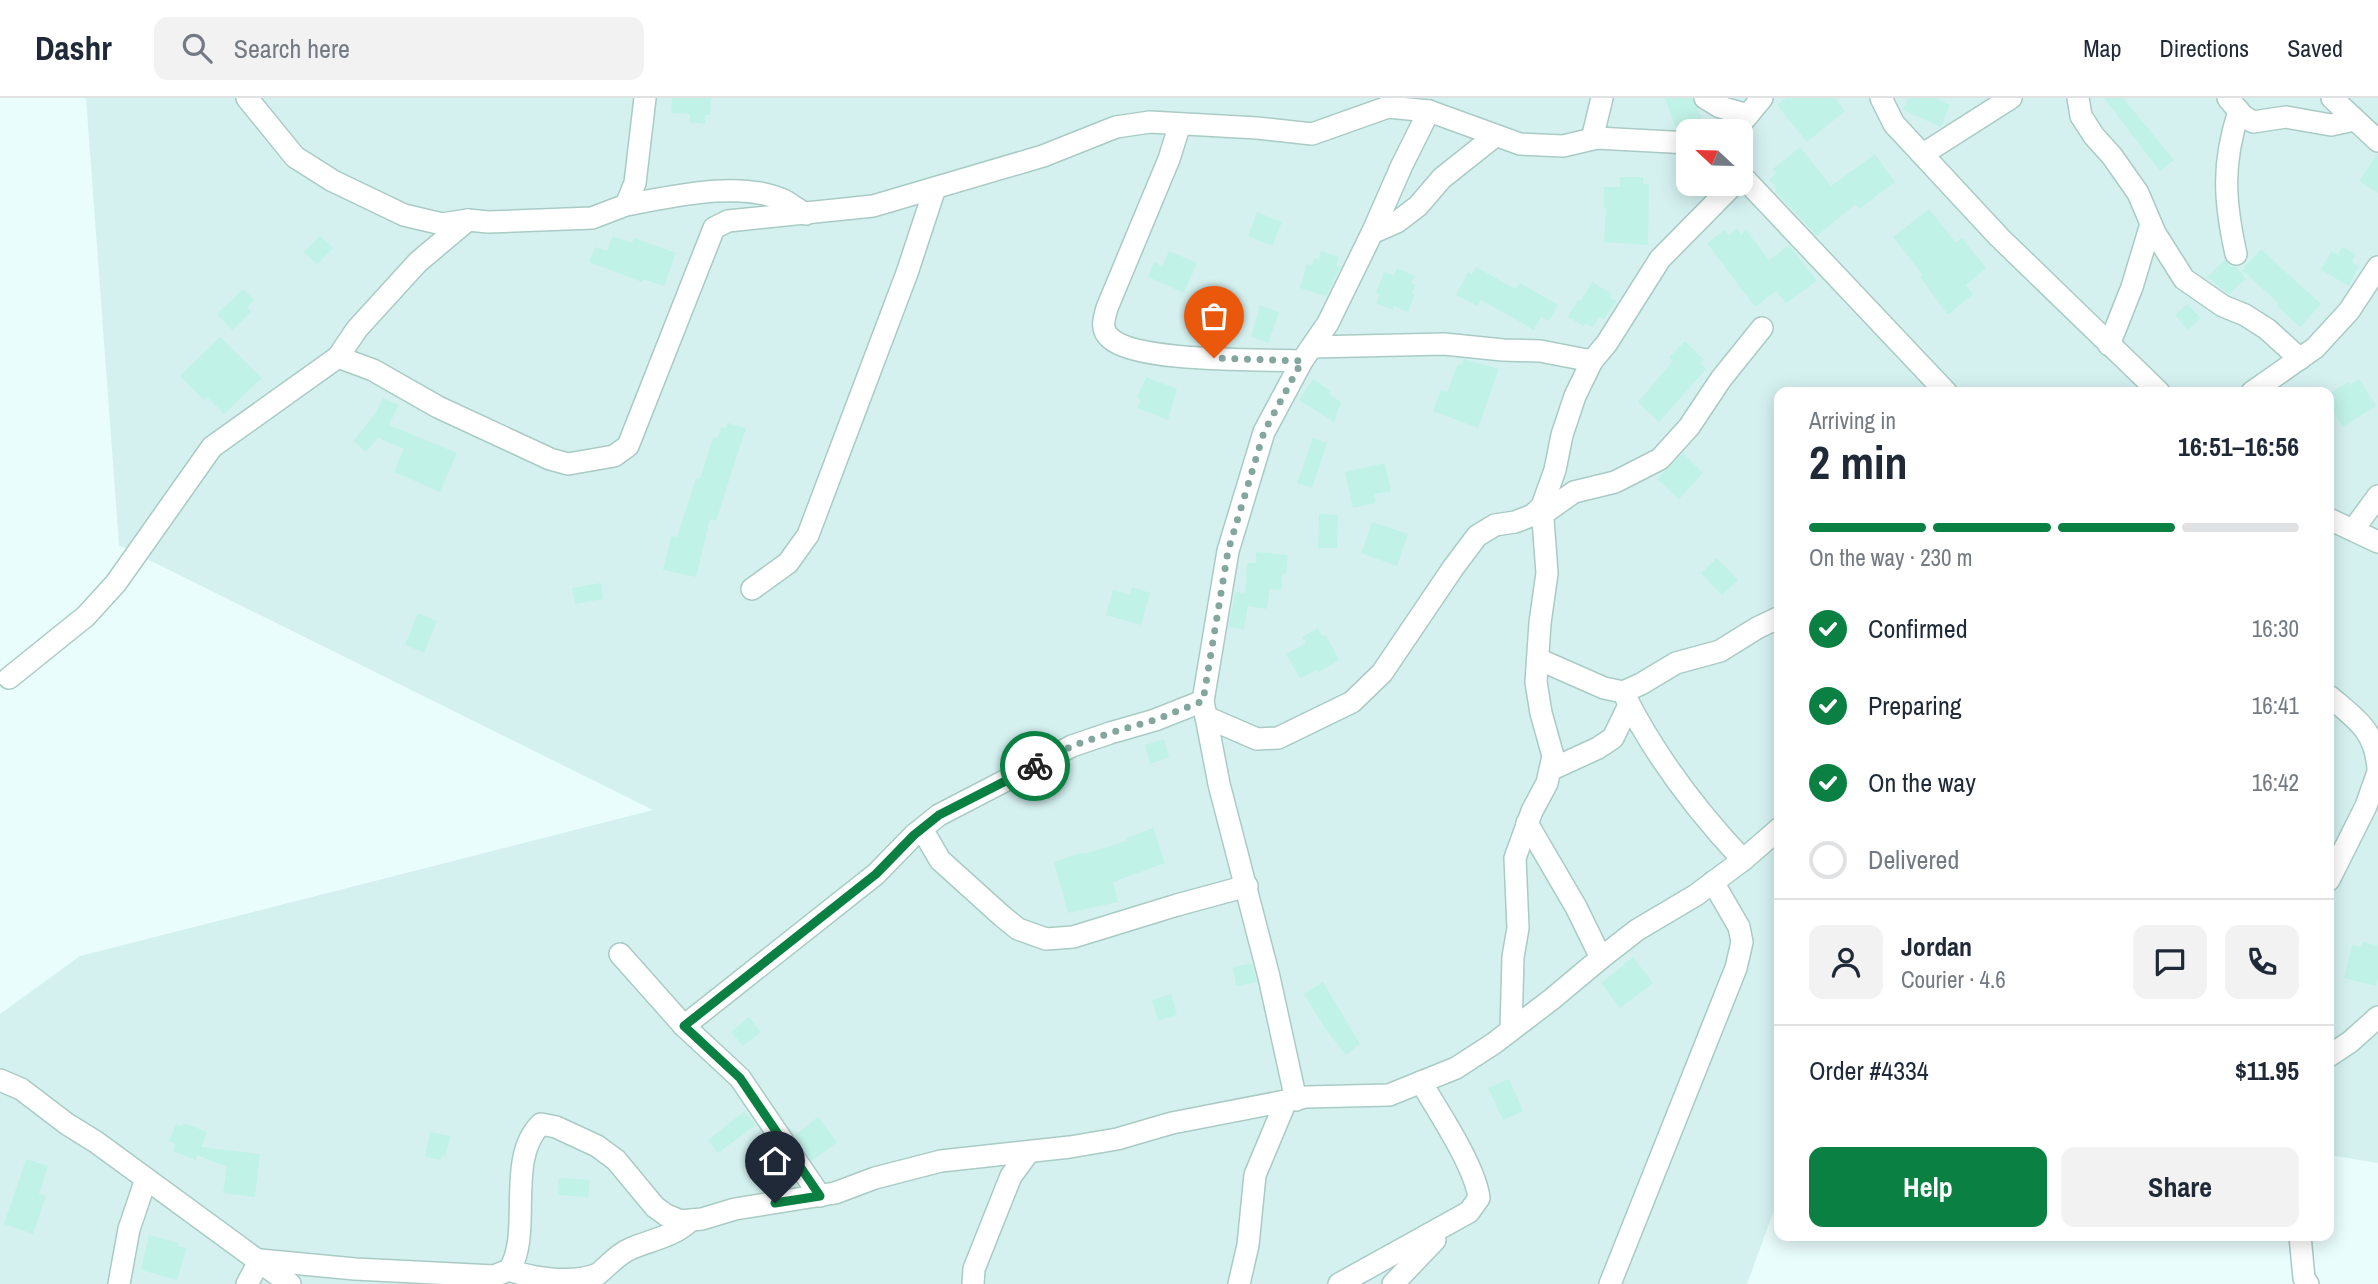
<!DOCTYPE html>
<html lang="en">
<head>
<meta charset="utf-8">
<style>
  :root { --surface:#fff; --page:#f2f2f3; --text:#1f2937; --muted:#747a83; --line:#e0e1e3; --accent:#0b8043 }
  body { margin:0; font-family:"Archivo Narrow",sans-serif; background:var(--page); color:var(--text); height:100vh; display:flex; flex-direction:column; font-size:26px; white-space:nowrap }
  * { box-sizing:border-box; margin:0 }
  p { font-size:23px; color:var(--muted) }
  .icon { flex:none; width:38px; height:38px; fill:none; stroke:currentColor; stroke-width:2; stroke-linecap:round; stroke-linejoin:round }
  .map { position:relative; flex:1; overflow:hidden }
  .panel { position:absolute; left:1774px; top:289px; width:560px; height:854px; display:flex; flex-direction:column; background:var(--surface); border-radius:14px; box-shadow:0 4px 18px #0003 }
  .panel>* { flex:none }
  .needle { width:46px; rotate:292deg }
  .controls { position:absolute; left:1676px; top:21px; display:grid; gap:14px }
  .controls a { display:grid; place-items:center; width:77px; height:77px; border-radius:14px; background:var(--surface); box-shadow:0 4px 18px #0003; font-size:35px }
  .pin { position:absolute; display:grid; place-items:center; width:60px; height:60px; color:#fff; margin:-72px -30px; border-radius:50% 50% 50% 0; rotate:-45deg; box-shadow:0 0 7px #0007 }
  .pin .icon { rotate:45deg }
  .courier { position:absolute; display:grid; place-items:center; width:70px; height:70px; margin:-35px; border:5px solid #0b8043; border-radius:50%; background:#fff; color:#222; box-shadow:0 2px 9px #0007 }
  .summary em { font-style:normal; font-weight:700 }
  .summary div { display:flex; flex-direction:column-reverse }
  .summary { display:flex; align-items:center; justify-content:space-between; height:119px; padding:0 35px }
  h1 { font-size:46px; font-weight:700; line-height:52px }
  .bar { display:grid; grid-template-columns:repeat(4,1fr); gap:10px 7px; align-content:center; height:84px; padding:0 35px }
  .bar i { height:9px; border-radius:5px; background:var(--line) }
  .bar .on { background:var(--accent) }
  .bar p { grid-column:span 4 }
  .line { display:flex; align-items:center; gap:18px; padding:0 35px; border-top:2px solid var(--line) }
  .line div { flex:1 }
  .round { display:grid; place-items:center; flex:none; width:74px; height:74px; border-radius:14px; background:var(--page) }
  ol { padding:0 35px; list-style:none }
  li { display:flex; align-items:center; gap:21px; height:77px }
  li p { margin-inline-start:auto }
  li .icon { padding:7px; border-radius:50%; background:var(--accent); color:#fff; stroke-width:4 }
  li:last-child { color:var(--muted) }
  li i { width:38px; height:38px; border:4px solid var(--line); border-radius:50% }
  .action { display:flex; gap:14px; margin-top:auto; padding:14px 35px }
  .action a { flex:1; height:80px; border-radius:14px; background:var(--accent); color:#fff; font-size:28px; font-weight:700; line-height:80px; text-align:center }
  .action a+a { background:var(--page); color:var(--text) }
  header { display:flex; align-items:center; gap:42px; box-sizing:border-box; height:98px; padding:0 35px; background:var(--surface); border-bottom:2px solid var(--line) }
  header strong { font-size:33px }
  nav { display:flex; gap:38px; margin-inline-start:auto; font-size:24px }
  .search { width:490px; height:63px; background:var(--page); display:flex; align-items:center; gap:18px; box-sizing:border-box; padding:0 24px; border-radius:14px; color:var(--muted); font-size:26px }
  .map>svg:first-child { display:block }
</style>
</head>
<body>
<header>
<strong>Dashr</strong>
<div class="search"><svg class="icon" aria-label="search" viewBox="0 0 24 24"><circle cx="10" cy="10" r="6"/><path d="M15 15l6 6"/></svg>Search here</div>
<nav><a>Map</a><a>Directions</a><a>Saved</a></nav>
</header>
<div class="map">
<svg width="2378" height="1186" viewBox="0 0 2378 1186">
  <rect width="100%" height="100%" fill="#e9fdfc"/>
  <path fill="#d4f1f0" fill-rule="evenodd" d="M86 0H2378V1065L2329 1057V294H1780V1096L1747 1186H0V916L80 858 653 712 119 447ZM1689 33H1741V86H1689Z"/>
  <g fill="#c1f2e7">
    <polygon points="672,0 711,0 710,17 705,17 705,26 689,24 690,16 671,15"/>
    <polygon points="1665,0 1692,0 1702,20 1676,30"/>
    <polygon points="1786,0 1835,0 1845,13 1807,44 1777,7"/>
    <polygon points="1908,0 1935,0 1950,7 1941,29 1903,12"/>
    <polygon points="2104,0 2123,0 2174,62 2160,73"/>
    <polygon points="1800,49 1831,88 1875,56 1895,84 1859,111 1856,106 1817,138 1775,93 1777,91 1769,81 1777,75 1773,71"/>
    <polygon points="2377,56 2378,56 2378,95 2359,83"/>
    <polygon points="1620,79 1643,79 1643,86 1649,86 1648,147 1604,144 1606,111 1604,111 1604,89 1620,89"/>
    <polygon points="1929,111 1956,145 1962,140 1986,170 1966,187 1973,196 1948,217 1920,179 1923,177 1893,139"/>
    <polygon points="1257,114 1282,124 1272,148 1248,138"/>
    <polygon points="1737,130 1741,136 1746,132 1769,162 1789,147 1817,183 1786,205 1776,193 1755,209 1707,145 1725,132 1729,137"/>
    <polygon points="320,138 333,150 317,166 304,154"/>
    <polygon points="613,138 632,145 634,140 676,155 664,188 643,181 642,184 589,164 595,149 607,153"/>
    <polygon points="2342,149 2356,156 2352,164 2359,168 2349,188 2321,172 2331,153 2338,157"/>
    <polygon points="2261,151 2321,206 2300,229 2276,207 2278,205 2242,172"/>
    <polygon points="1169,153 1197,165 1184,195 1148,179 1154,164 1162,168"/>
    <polygon points="1321,153 1339,159 1336,167 1341,169 1326,198 1300,190 1307,166 1312,167 1314,160 1319,162"/>
    <polygon points="2225,162 2231,168 2236,169 2246,181 2229,196 2207,179"/>
    <polygon points="1476,169 1516,191 1520,185 1558,207 1549,223 1541,219 1534,232 1481,202 1478,208 1456,197 1468,174 1472,176"/>
    <polygon points="1397,170 1415,178 1411,185 1416,187 1412,195 1415,196 1408,214 1394,208 1393,212 1376,205 1380,197 1376,195 1384,174 1394,178"/>
    <polygon points="1592,184 1612,196 1610,200 1616,203 1604,221 1599,219 1593,229 1585,225 1584,228 1568,219 1578,201 1581,203"/>
    <polygon points="243,191 254,202 247,209 251,214 232,232 217,216"/>
    <polygon points="2187,206 2201,220 2188,232 2175,217"/>
    <polygon points="1260,207 1279,215 1268,245 1251,238"/>
    <polygon points="220,239 262,280 224,316 207,299 204,302 180,278"/>
    <polygon points="1685,243 1704,262 1700,265 1706,271 1659,324 1638,304 1673,263 1669,259"/>
    <polygon points="1464,261 1499,271 1478,330 1433,313 1441,292 1447,294 1458,266 1462,267"/>
    <polygon points="1146,279 1177,291 1168,322 1137,310 1141,302 1137,300"/>
    <polygon points="1313,281 1331,293 1329,296 1341,304 1334,324 1299,302"/>
    <polygon points="2359,281 2376,308 2343,329 2329,306 2329,296 2348,284 2350,287"/>
    <polygon points="383,300 399,307 389,327 457,355 440,394 394,374 404,351 378,340 366,354 353,343 375,316"/>
    <polygon points="728,325 746,330 716,423 710,421 696,479 663,472 671,438 677,439 696,380 700,381 713,339 718,340 721,329 726,330"/>
    <polygon points="1313,340 1327,345 1312,390 1297,385"/>
    <polygon points="1683,355 1703,375 1679,401 1657,381"/>
    <polygon points="1385,365 1391,393 1374,396 1376,405 1353,410 1345,374"/>
    <polygon points="1319,416 1338,417 1337,450 1318,450"/>
    <polygon points="1372,424 1408,436 1397,468 1361,455"/>
    <polygon points="1256,454 1288,457 1286,476 1283,476 1281,492 1270,491 1267,511 1248,508 1244,531 1229,529 1235,494 1245,495 1247,465 1256,465"/>
    <polygon points="1717,460 1738,482 1722,497 1701,475"/>
    <polygon points="601,485 603,501 575,506 572,490"/>
    <polygon points="1132,489 1150,495 1141,527 1106,517 1113,492 1130,497"/>
    <polygon points="418,515 437,523 424,555 405,547"/>
    <polygon points="1318,530 1322,538 1326,537 1339,562 1318,574 1317,572 1300,580 1286,556 1306,545 1302,539"/>
    <polygon points="1164,641 1169,659 1150,666 1145,647"/>
    <polygon points="1153,730 1165,765 1113,784 1118,804 1068,815 1054,764 1083,754 1084,756 1127,743 1126,740"/>
    <polygon points="2363,844 2378,848 2378,879 2376,888 2344,880 2352,847 2361,849"/>
    <polygon points="1633,859 1653,885 1620,910 1601,885"/>
    <polygon points="1252,865 1257,884 1236,888 1233,869"/>
    <polygon points="1323,884 1360,946 1346,957 1325,930 1304,896"/>
    <polygon points="1171,896 1177,917 1158,923 1152,902"/>
    <polygon points="749,919 761,934 743,948 731,934"/>
    <polygon points="1509,981 1523,1013 1503,1022 1488,990"/>
    <polygon points="745,1013 756,1027 718,1055 708,1042"/>
    <polygon points="818,1019 837,1044 812,1063 795,1037"/>
    <polygon points="184,1025 207,1034 201,1049 260,1056 255,1099 223,1095 227,1069 197,1057 196,1062 173,1053 175,1046 169,1043 176,1026 182,1028"/>
    <polygon points="430,1034 451,1038 445,1058 442,1057 441,1062 425,1059"/>
    <polygon points="26,1061 48,1068 39,1096 46,1098 33,1136 4,1126"/>
    <polygon points="559,1080 590,1082 588,1099 558,1097"/>
    <polygon points="149,1137 179,1145 178,1148 187,1150 177,1182 141,1172"/>
  </g>
  <g fill="none" stroke-linecap="round" stroke-linejoin="round">
    <defs>
      <g id="minor">
        <polyline points="247,0 295,59 333,83 404,117 442,126 468,122"/>
        <polyline points="1705,0 1720,9 1748,17"/>
        <polyline points="1881,0 1894,26 1999,139 2159,294"/>
        <polyline points="2078,0 2081,18 2094,38 2112,58 2138,95 2155,135 2184,181 2223,208 2245,217 2267,231 2300,261"/>
        <polyline points="2228,0 2242,17 2253,24 2286,19 2331,27 2354,22"/>
        <polyline points="2332,0 2378,43"/>
        <path d="M1180 26 1169 61 1107 210C1104 221 1100 231 1110 240 1136 265 1263 261 1302 263"/>
        <polyline points="1729,33 1738,29 1762,0"/>
        <polyline points="1592,41 1602,0"/>
        <polyline points="1923,56 2011,0"/>
        <polyline points="1741,77 1946,294"/>
        <path d="M626 107C671 99 739 82 783 102 791 106 798 112 806 116"/>
        <polyline points="1372,135 1397,124 1418,108 1442,80 1495,38"/>
        <path d="M2236 156C2224 102 2222 65 2239 13"/>
        <polyline points="2109,247 2132,189 2151,126"/>
        <polyline points="1313,249 1444,246 1503,252 1540,253 1592,263"/>
        <polyline points="338,259 373,272 438,309 550,361 568,366 614,358 628,348 714,130 728,123 873,108 1043,58 1116,29 1150,24 1257,30 1312,36 1388,9 1429,13 1520,46 1563,48 1597,40 1689,45"/>
        <polyline points="2252,294 2315,250 2349,213 2378,169"/>
        <polyline points="1543,416 1574,394 1615,384 1660,361 1689,329 1721,281 1762,230"/>
        <polyline points="2329,421 2378,444"/>
        <polyline points="2353,432 2378,398"/>
        <polyline points="752,491 788,465 808,437 907,175 935,90"/>
        <polyline points="1538,561 1604,590 1623,594 1641,586 1676,565 1720,553 1757,530 1780,519"/>
        <polyline points="9,580 86,518 116,485 212,349 338,259 357,231 418,164 468,122 488,124 592,120 626,107 635,85 645,0"/>
        <path d="M1623 594C1653 655 1696 712 1743 762"/>
        <path d="M2329 598C2356 621 2375 632 2378 670"/>
        <polyline points="1206,619 1257,641 1278,640 1352,604 1382,575 1453,470 1477,438 1495,427 1515,424 1533,417 1542,408 1555,372 1562,337 1575,298 1592,263 1607,245 1660,161 1734,86"/>
        <polyline points="1550,672 1598,650 1613,640 1629,607"/>
        <polyline points="1527,725 1576,809 1601,860"/>
        <polyline points="922,731 940,762 1002,818 1018,831 1046,841 1073,839 1177,807 1247,788"/>
        <polyline points="2329,782 2366,708 2378,674"/>
        <polyline points="620,856 684,928 740,980 820,1098"/>
        <polyline points="684,928 876,776 914,737 939,717 1072,648 1110,635 1155,622 1203,603"/>
        <polyline points="1511,932 1513,859 1518,830 1515,760 1532,713 1547,685 1553,658 1541,615 1536,584 1540,525 1547,475 1542,408"/>
        <polyline points="2329,958 2350,944 2378,919"/>
        <polyline points="0,982 21,991 67,1026 96,1044 290,1186"/>
        <polyline points="1296,1002 1269,879 1219,686 1203,603 1228,453 1264,334 1302,263 1328,225 1373,133 1402,67 1429,13"/>
        <polyline points="2300,1138 2304,1180 2308,1186"/>
        <path d="M509 1172C534 1181 574 1186 598 1176 609 1167 619 1155 632 1150 654 1141 673 1139 691 1122"/>
        <polyline points="119,1186 129,1131 146,1081"/>
        <path d="M247 1186 260 1162 355 1171 494 1178 509 1172C533 1137 505 1060 541 1026L556 1029 597 1048 616 1062 655 1109 666 1117 681 1123 702 1121 735 1111 835 1095 875 1080 941 1063 1070 1049 1117 1041 1172 1025 1306 999 1389 997 1456 970 1493 946 1552 901 1601 860 1637 832 1696 797 1743 762 1780 730"/>
        <polyline points="973,1186 974,1171 1011,1078 1028,1055"/>
        <polyline points="1239,1186 1248,1147 1255,1077 1286,1003"/>
        <path d="M1339 1186 1469 1114 1479 1100C1475 1068 1438 1013 1421 984"/>
        <polyline points="1393,1186 1435,1142"/>
        <polyline points="1610,1186 1736,870 1742,844 1739,829 1713,784"/>
      </g>
    </defs>
    <use href="#minor" stroke="#a9cbc4" stroke-width="24"/>
    <use href="#minor" stroke="#fff" stroke-width="21"/>
  </g>
  <g fill="none" stroke-linecap="round" stroke-linejoin="round">
    <polyline stroke="#83a79e" stroke-width="7" stroke-dasharray="0 12.6" points="1035,668 1072,648 1110,635 1155,622 1203,603 1228,453 1264,334 1302,263 1214,260"/>
    <polyline stroke="#0b8043" stroke-width="9" points="775,1105 820,1098 740,980 684,928 876,776 914,737 939,717 1035,668"/>
  </g>
</svg>
<div class="controls">
<a><svg class="needle" viewBox="-14 -14 28 28"><path d="M0-13l5 13h-10z" fill="#e53935"/><path d="M0 13l5-13h-10z" fill="#747a83"/></svg></a>
</div>
<div class="pin" style="left:1214px;top:260px;background:#ea580c"><svg class="icon" aria-label="bag" viewBox="0 0 24 24"><path d="M5 8h14l-1 12H6zM9 8a3 3 0 0 1 6 0"/></svg></div>
<div class="pin" style="left:775px;top:1105px;background:#1f2937"><svg class="icon" aria-label="home" viewBox="0 0 24 24"><path d="M3 11l9-7 9 7M6 9v11h12V9"/></svg></div>
<div class="courier" style="left:1035px;top:668px"><svg class="icon" aria-label="bike" viewBox="0 0 24 24"><circle cx="6" cy="16" r="4"/><circle cx="18" cy="16" r="4"/><path d="M6 16l4-8h5l3 8M10 8l3 8H6M13 5h3"/></svg></div>
<section class="panel">
<div class="summary"><div><h1>2 min</h1><p>Arriving in</p></div><em>16:51–16:56</em></div>
<div class="bar"><i class="on"></i><i class="on"></i><i class="on"></i><i></i><p>On the way · 230 m</p></div>
<ol>
<li><svg class="icon" aria-label="check" viewBox="0 0 24 24"><path d="M5 12l5 5 9-10"/></svg>Confirmed<p>16:30</p></li>
<li><svg class="icon" aria-label="check" viewBox="0 0 24 24"><path d="M5 12l5 5 9-10"/></svg>Preparing<p>16:41</p></li>
<li><svg class="icon" aria-label="check" viewBox="0 0 24 24"><path d="M5 12l5 5 9-10"/></svg>On the way<p>16:42</p></li>
<li><i></i>Delivered</li>
</ol>
<div class="line" style="height:126px"><a class="round"><svg class="icon" aria-label="person" viewBox="0 0 24 24"><circle cx="12" cy="8" r="4"/><path d="M4 21q1-7 8-7t8 7"/></svg></a><div><b>Jordan</b><p>Courier · 4.6</p></div><a class="round"><svg class="icon" aria-label="chat" viewBox="0 0 24 24"><path d="M4 5h16v11H9l-5 4z"/></svg></a><a class="round"><svg class="icon" aria-label="phone" viewBox="0 0 24 24"><path d="M5 4h4l2 5-3 2q2 4 5 5l2-3 5 2v4C11 20 4 13 5 4z"/></svg></a></div>
<div class="line" style="height:91px"><div>Order #4334</div><b>$11.95</b></div>
<div class="action"><a>Help</a><a>Share</a></div>
</section>
</div>
</body>
</html>
